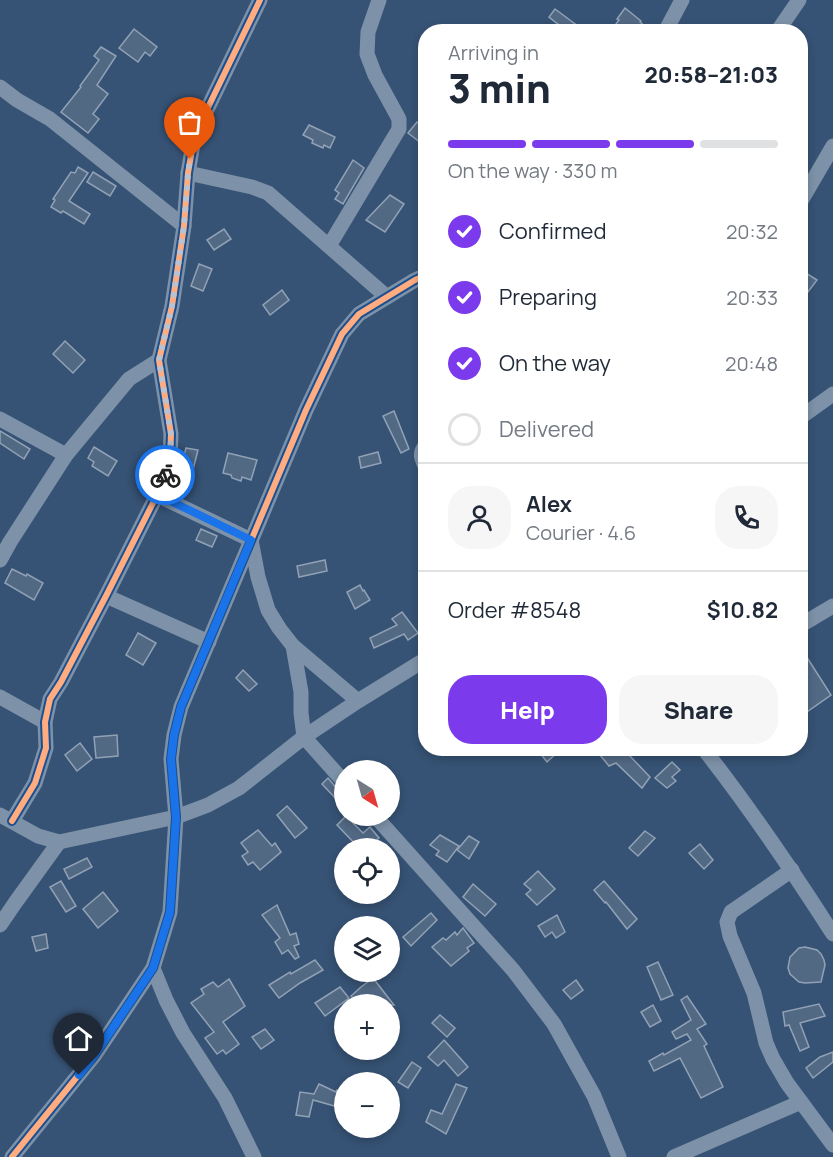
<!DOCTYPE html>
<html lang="en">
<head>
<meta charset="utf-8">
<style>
  :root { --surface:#fff; --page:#f6f6f7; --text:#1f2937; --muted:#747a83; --line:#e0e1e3; --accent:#7c3aed }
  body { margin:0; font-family:Manrope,sans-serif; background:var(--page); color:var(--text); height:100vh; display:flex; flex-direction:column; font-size:22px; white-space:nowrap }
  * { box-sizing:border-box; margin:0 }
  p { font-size:20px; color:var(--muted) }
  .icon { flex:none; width:33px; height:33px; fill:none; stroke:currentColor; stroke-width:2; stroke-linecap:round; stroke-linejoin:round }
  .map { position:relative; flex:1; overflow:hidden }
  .details { position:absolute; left:418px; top:24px; width:390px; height:732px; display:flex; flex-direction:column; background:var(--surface); border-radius:24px; box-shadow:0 3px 9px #0003 }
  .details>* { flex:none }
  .needle { width:39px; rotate:143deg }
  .tools { position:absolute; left:334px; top:760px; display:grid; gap:12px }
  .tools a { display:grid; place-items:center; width:66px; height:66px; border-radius:50%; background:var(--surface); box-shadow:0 3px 9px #0003; font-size:30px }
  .pin { position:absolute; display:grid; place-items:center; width:51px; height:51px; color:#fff; margin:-62px -26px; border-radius:50% 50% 50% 0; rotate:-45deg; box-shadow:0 0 6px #0007 }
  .pin .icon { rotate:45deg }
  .courier { position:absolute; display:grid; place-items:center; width:60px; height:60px; margin:-30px; border:4px solid #1a73e8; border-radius:50%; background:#fff; color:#222; box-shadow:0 2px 8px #0007 }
  .summary em { font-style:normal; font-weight:800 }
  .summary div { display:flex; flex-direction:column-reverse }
  .summary { display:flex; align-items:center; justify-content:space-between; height:102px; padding:0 30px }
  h1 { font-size:39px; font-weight:800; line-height:45px }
  .bar { display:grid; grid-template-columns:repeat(4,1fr); gap:9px 6px; align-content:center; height:72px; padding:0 30px }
  .bar i { height:8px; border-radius:4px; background:var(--line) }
  .bar .selected { background:var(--accent) }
  .bar p { grid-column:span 4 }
  .line { display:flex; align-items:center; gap:15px; padding:0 30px; border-top:2px solid var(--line) }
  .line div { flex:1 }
  .round { display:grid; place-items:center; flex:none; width:63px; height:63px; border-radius:24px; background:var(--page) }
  ol { padding:0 30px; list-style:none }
  li { display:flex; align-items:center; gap:18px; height:66px }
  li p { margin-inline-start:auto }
  li .icon { padding:6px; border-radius:50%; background:var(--accent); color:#fff; stroke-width:4 }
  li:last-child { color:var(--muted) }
  li i { width:33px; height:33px; border:3px solid var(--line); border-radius:50% }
  .cta { display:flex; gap:12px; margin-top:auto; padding:12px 30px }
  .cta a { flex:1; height:69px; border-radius:24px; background:var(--accent); color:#fff; font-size:24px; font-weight:800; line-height:69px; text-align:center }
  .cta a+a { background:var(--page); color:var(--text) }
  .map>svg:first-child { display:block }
</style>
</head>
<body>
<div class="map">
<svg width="833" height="1157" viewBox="0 0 833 1157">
  <rect width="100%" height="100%" fill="#365274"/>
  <g fill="#526984" stroke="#92a2b6" stroke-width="1.5">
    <polygon points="625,8 641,21 640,22 652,32 610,32 619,20 617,19"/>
    <polygon points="555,9 586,32 568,32 549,17"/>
    <polygon points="134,29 157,47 150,56 145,52 138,62 119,48"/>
    <polygon points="101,47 116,56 97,85 108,94 93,114 99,119 88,133 61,112 81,87 80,86 99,60 94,56"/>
    <polygon points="417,122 426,129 426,147 408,133"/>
    <polygon points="309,125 335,137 330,148 324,145 323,148 312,143 313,140 303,135"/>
    <polygon points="353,160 364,168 343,204 335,199 339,193 335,190"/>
    <polygon points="78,167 88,173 69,201 90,214 84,224 63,211 61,213 51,207 55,200 53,199 71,172 75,173"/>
    <polygon points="93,172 116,186 110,196 87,182"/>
    <polygon points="390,195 404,204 385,232 366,220"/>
    <polygon points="224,229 231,239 214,250 207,240"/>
    <polygon points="199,264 212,269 203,291 191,286"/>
    <polygon points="801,270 817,280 801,301"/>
    <polygon points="282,290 289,300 270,315 263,305"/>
    <polygon points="65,341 85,360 73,373 53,354"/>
    <polygon points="394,411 409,449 401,453 383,416"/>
    <polygon points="0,431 30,449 24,459 0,443"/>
    <polygon points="94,447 117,461 108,476 92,466 94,462 88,458"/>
    <polygon points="186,448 198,450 193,470 181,468"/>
    <polygon points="378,452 381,463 361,468 359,457"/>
    <polygon points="228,453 257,460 251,480 242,477 241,481 232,478 231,475 223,473"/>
    <polygon points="201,529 217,536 212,547 196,540"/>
    <polygon points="325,560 327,571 299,577 297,566"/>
    <polygon points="12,569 26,576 27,574 43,583 34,600 5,583"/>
    <polygon points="360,585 363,591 364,590 370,600 355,609 347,592"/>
    <polygon points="402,612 418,633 408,640 404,634 374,648 370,638 397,625 392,619"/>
    <polygon points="138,633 156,643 143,665 126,655"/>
    <polygon points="801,648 831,695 801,716"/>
    <polygon points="243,670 257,684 249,691 236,678"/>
    <polygon points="117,735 118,756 96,758 94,737"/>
    <polygon points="80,743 92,759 77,771 65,755"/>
    <polygon points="536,748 562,748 547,762"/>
    <polygon points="609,748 635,748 629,755 650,777 642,788 616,763 609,766 600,755"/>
    <polygon points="672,762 680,770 672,777 676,781 667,788 655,778"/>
    <polygon points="328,778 338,790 345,793 345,795 338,801 322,784"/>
    <polygon points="287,806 307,828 295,838 277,815"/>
    <polygon points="346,816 363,833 370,827 379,838 366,849 360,849 337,825"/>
    <polygon points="258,830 272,846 275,843 281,852 260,870 253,862 248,865 242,856 248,852 241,843"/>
    <polygon points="645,831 655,838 638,856 629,848"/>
    <polygon points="440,835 459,846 447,862 436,855 439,851 430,845"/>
    <polygon points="469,836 479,842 469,859 457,850"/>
    <polygon points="700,844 713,860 704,869 689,853"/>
    <polygon points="87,858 92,867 69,879 64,869"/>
    <polygon points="538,871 555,889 537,905 526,894 531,890 524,884"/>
    <polygon points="61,881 76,906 66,912 50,887"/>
    <polygon points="604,881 637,919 627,929 606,902 605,903 594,890"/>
    <polygon points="473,884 496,904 485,916 463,897"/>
    <polygon points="103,892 118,911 98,928 83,909"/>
    <polygon points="277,905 290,935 296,933 299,944 294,946 299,957 295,959 288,950 282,954 275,942 280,938 262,915"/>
    <polygon points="431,913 437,920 411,946 403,937"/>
    <polygon points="557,915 565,932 556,938 552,932 545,937 538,926"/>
    <polygon points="463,928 474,943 467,948 469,951 451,966 432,947 443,938 446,940 455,932 457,935"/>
    <polygon points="46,934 48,948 36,951 32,937"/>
    <polygon points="805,947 817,950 821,954 824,960 825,965 821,982 805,983 799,982 790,974 788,968 790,957 799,948"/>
    <polygon points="315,960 323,970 300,983 279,998 269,985 290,972 291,974"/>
    <polygon points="658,962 673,995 661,1000 647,967"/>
    <polygon points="373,978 394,1005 359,1005 351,996 361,987"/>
    <polygon points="229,979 245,1006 223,1022 239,1044 226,1054 223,1050 217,1054 205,1038 214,1032 191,1003 204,994 201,989 213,982 218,987"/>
    <polygon points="576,980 583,990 571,999 563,990"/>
    <polygon points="340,987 349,998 325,1016 315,1003"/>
    <polygon points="687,996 706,1024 697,1029 707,1044 704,1046 723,1087 701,1098 680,1058 654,1071 649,1061 663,1053 664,1055 691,1040 687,1034 676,1039 672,1032 691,1020 681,1000"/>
    <polygon points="819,1004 825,1016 800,1023 809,1047 800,1051 789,1025 785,1026 783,1012"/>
    <polygon points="653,1005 661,1021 650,1027 641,1012"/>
    <polygon points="440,1015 455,1028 447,1037 432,1023"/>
    <polygon points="265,1029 274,1040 261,1049 252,1037"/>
    <polygon points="444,1040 468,1067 458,1076 444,1060 438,1066 428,1057"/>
    <polygon points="833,1052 833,1062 813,1078 806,1068 820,1057"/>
    <polygon points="412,1062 421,1068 408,1088 398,1082"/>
    <polygon points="319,1084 336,1092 337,1090 345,1094 345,1109 313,1100 309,1117 296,1115 300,1092 314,1094"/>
    <polygon points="456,1084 467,1088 446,1134 426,1122 431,1110 442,1114"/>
  </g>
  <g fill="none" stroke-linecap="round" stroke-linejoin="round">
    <g stroke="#7d92a8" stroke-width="15">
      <polyline points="665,32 682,0"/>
      <polyline points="777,32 799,0"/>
      <polyline points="0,87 17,100 50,119 184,226"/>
      <polyline points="188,173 252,187 268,193 387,297"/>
      <polyline points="801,201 833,146"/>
      <polyline points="329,246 399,129 399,119 375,75 367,54 368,32 379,0"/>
      <polyline points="801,417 833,394"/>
      <polyline points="0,419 66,455"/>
      <path d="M426 445C418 453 422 459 426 468"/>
      <polyline points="157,495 251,540"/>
      <polyline points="251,540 258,577 268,610 279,628 293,646 301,692 301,713 304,737 345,783"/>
      <polyline points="0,560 10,542 66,455 129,379 159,360"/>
      <polyline points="106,596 209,642"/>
      <polyline points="801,625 833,606"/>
      <polyline points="293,646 358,701"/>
      <polyline points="0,697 45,722"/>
      <path d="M703 748C750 808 792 870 833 934"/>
      <polyline points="0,815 38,836 59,842 176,817 208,805 239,788 304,737 358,701 426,659"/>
      <polyline points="375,816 513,970 554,1024 594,1096 619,1157"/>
      <polyline points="12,821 35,783 46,748 45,722 50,699 61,682 106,596 157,495 170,460 171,434 159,360 172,306 184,226 188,173 193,144 200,124 260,0"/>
      <polyline points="792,870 731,912 727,922 730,936 754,993 766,1043 773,1059 787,1083 833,1145"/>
      <polyline points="0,925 15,903 59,842"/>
      <polyline points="153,968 166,1000 183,1033 225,1098 254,1157"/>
      <polyline points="12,1157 94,1056 153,968 170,912 176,817 171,759 174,735 181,707 306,410 342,334 359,314 415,280 426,275"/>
      <polyline points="674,1157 801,1102"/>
    </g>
    <defs>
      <g id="cycleway">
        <polyline points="12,821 35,783 46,748 45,722 50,699 61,682 106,596 157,495 170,460 171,434 159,360 172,306 184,226 188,173 193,144 200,124 260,0"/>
        <polyline points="12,1157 94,1056 153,968 170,912 176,817 171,759 174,735 181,707 306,410 342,334 359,314 415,280 426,275"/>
      </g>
    </defs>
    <use href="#cycleway" stroke="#1b4f8f" stroke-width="10"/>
    <use href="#cycleway" stroke="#ffac80" stroke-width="6"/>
  </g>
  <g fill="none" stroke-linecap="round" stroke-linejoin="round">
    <polyline stroke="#b9c2ce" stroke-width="6" stroke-dasharray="0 10.8" points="165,475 170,460 171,434 159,360 172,306 184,226 188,174 190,159"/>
    <polyline stroke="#1a73e8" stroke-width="8" points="79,1075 94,1056 153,968 170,912 176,818 171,759 174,735 181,707 251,540 158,495 165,475"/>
  </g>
</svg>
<div class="tools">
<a><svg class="needle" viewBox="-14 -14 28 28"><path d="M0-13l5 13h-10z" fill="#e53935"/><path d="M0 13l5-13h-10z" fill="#747a83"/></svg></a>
<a><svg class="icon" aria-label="locate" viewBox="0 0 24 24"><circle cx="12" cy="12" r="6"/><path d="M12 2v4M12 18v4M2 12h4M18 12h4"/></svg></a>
<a><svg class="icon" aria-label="layers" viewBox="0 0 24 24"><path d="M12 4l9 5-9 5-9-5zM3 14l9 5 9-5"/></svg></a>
<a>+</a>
<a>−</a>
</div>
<div class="pin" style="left:190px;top:159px;background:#ea580c"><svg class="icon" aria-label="bag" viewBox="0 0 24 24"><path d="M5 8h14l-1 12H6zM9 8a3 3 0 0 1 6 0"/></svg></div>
<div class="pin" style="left:79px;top:1075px;background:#1f2937"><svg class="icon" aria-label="home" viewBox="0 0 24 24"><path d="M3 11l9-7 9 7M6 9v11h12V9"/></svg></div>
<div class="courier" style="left:165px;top:475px"><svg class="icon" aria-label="bike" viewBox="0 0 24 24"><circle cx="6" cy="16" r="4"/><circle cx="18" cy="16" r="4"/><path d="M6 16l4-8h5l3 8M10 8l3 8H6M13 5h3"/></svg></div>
<section class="details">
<div class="summary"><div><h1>3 min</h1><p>Arriving in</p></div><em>20:58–21:03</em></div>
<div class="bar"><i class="selected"></i><i class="selected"></i><i class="selected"></i><i></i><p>On the way · 330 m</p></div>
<ol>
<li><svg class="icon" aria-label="check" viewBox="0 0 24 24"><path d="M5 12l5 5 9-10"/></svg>Confirmed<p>20:32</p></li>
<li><svg class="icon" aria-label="check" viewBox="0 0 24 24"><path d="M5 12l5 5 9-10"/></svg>Preparing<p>20:33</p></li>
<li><svg class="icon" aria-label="check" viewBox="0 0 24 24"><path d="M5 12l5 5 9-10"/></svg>On the way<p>20:48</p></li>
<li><i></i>Delivered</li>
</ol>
<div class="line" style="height:108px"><a class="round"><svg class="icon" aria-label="person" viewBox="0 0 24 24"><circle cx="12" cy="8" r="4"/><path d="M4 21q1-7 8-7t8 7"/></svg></a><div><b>Alex</b><p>Courier · 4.6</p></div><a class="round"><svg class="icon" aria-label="phone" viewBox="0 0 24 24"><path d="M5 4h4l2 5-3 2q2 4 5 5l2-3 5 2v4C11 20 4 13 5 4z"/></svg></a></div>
<div class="line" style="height:78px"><div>Order #8548</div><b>$10.82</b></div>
<div class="cta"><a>Help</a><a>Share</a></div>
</section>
</div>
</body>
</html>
